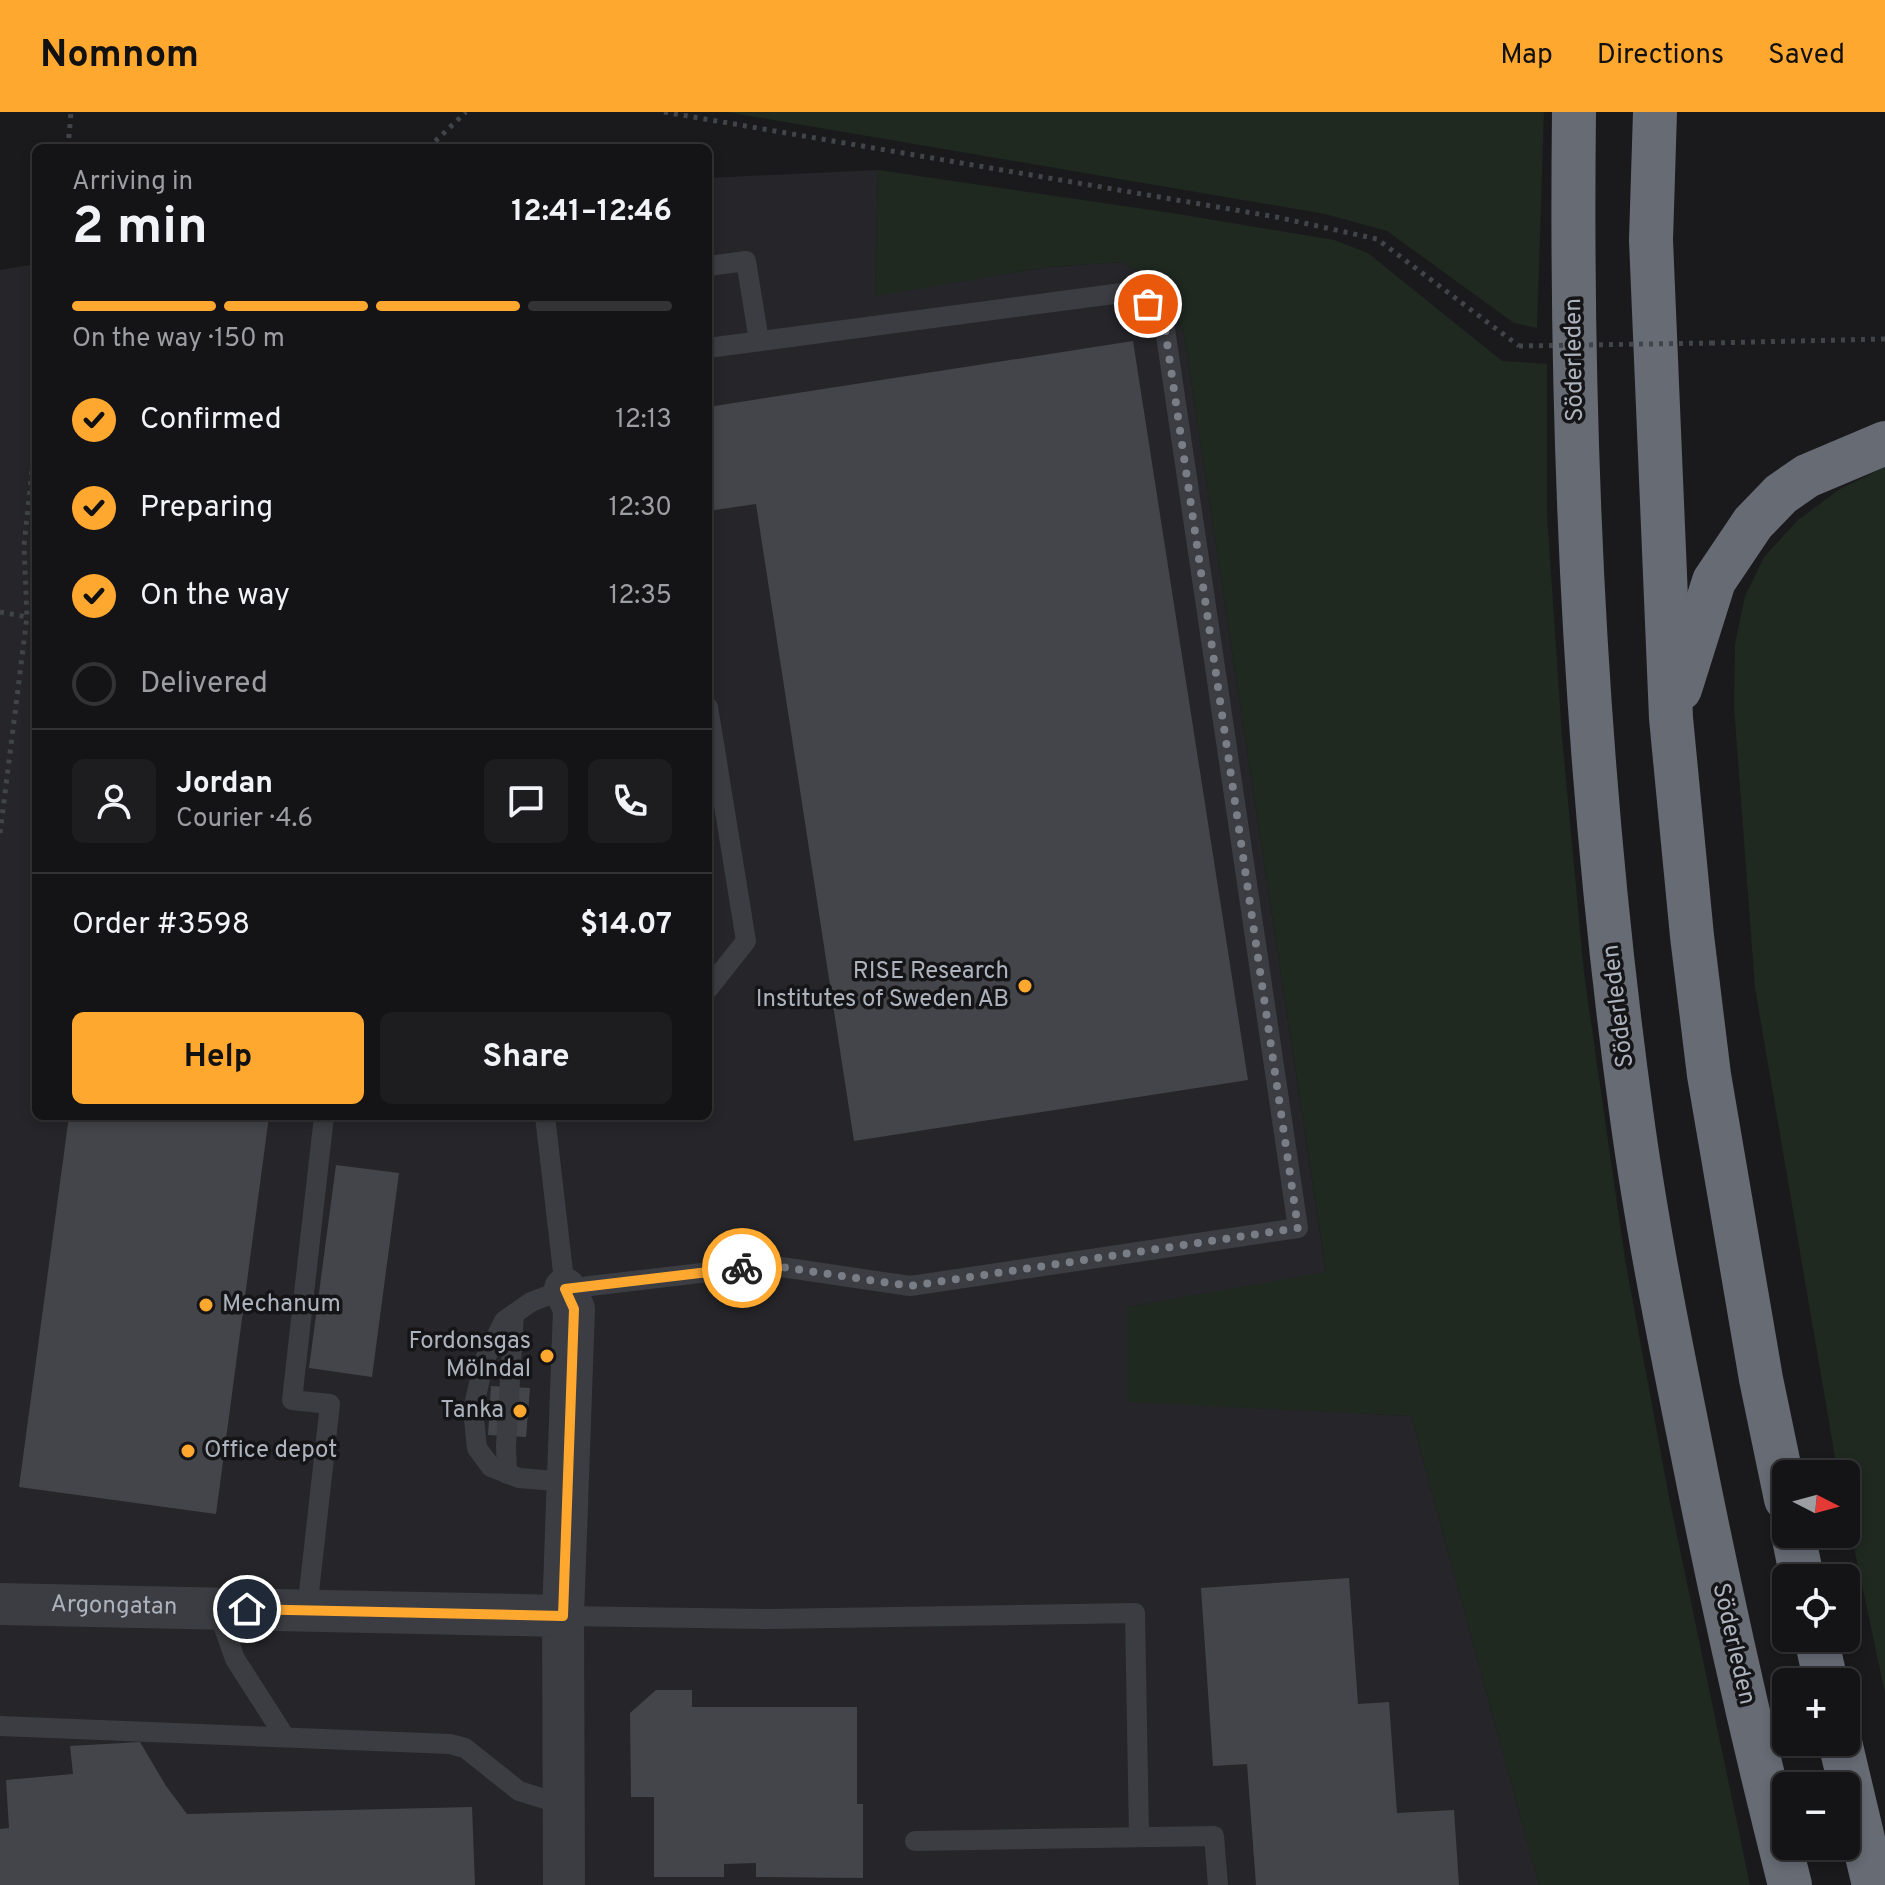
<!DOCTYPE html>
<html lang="en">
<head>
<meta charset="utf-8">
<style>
  :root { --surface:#141416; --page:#1d1d1f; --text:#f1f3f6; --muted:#9d9ea1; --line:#333335; --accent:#ffa830 }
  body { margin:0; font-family:Overpass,sans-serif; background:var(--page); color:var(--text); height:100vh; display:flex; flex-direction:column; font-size:30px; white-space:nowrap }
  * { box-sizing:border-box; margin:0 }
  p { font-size:26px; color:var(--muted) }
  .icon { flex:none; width:44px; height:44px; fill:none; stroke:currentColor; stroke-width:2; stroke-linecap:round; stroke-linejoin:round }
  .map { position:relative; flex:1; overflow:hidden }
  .panel { position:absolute; left:32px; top:32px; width:680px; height:976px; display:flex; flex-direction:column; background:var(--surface); border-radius:12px; box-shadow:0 4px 12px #0003,0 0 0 2px var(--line) }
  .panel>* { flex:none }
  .needle { width:52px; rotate:96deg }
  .tools { position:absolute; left:1772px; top:1348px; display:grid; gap:16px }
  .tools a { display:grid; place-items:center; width:88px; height:88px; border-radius:12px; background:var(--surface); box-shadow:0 4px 12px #0003,0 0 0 2px var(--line); font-size:40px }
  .pin { position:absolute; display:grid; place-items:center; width:68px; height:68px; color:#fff; margin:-34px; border:4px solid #fff; border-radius:50%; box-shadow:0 2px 8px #0007 }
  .courier { position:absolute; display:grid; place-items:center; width:80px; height:80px; margin:-40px; border:6px solid #ffa830; border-radius:50%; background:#fff; color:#222; box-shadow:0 2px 10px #0007 }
  .head em { font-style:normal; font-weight:700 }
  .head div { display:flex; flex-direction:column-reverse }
  .head { display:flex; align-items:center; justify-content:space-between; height:136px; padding:0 40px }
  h1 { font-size:52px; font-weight:700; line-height:60px }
  .bar { display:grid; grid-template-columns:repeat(4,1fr); gap:12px 8px; align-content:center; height:96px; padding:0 40px }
  .bar i { height:10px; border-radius:6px; background:var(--line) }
  .bar .active { background:var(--accent) }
  .bar p { grid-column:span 4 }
  .line { display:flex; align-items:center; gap:20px; padding:0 40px; border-top:2px solid var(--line) }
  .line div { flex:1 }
  .round { display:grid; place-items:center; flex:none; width:84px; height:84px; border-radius:12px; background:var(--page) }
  ol { padding:0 40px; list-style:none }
  li { display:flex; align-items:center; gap:24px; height:88px }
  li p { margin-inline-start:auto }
  li .icon { padding:8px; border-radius:50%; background:var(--accent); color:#111; stroke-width:4 }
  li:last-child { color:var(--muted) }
  li i { width:44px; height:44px; border:4px solid var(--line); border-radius:50% }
  .cta { display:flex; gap:16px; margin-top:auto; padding:16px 40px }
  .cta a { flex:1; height:92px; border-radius:12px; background:var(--accent); color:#111; font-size:32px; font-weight:700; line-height:92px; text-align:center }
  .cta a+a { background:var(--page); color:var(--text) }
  header { display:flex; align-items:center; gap:48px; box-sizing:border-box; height:112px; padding:0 40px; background:var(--accent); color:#111 }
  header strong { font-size:38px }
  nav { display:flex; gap:44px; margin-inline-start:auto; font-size:28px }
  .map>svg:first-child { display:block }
</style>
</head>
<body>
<header>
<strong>Nomnom</strong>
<nav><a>Map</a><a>Directions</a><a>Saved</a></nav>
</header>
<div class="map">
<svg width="1885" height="1773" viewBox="0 0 1885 1773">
  <rect width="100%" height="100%" fill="#1a1a1d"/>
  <polygon fill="#26262a" points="878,58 875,183 1048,155 1121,150 1161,172 1184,223 1326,1161 1128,1195 1127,1289 1411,1304 1539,1773 0,1773 0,158 36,152 36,1004 708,1004 708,66"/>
  <g fill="#1f2920">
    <polygon points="727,0 1544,0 1537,216 1514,211 1387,119 1325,102"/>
    <polygon points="878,58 1172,101 1334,128 1368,141 1502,249 1547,252 1547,402 1562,625 1584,861 1625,1147 1669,1385 1750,1773 1539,1773 1411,1304 1127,1290 1127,1195 1326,1160 1184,223 1161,172 1121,150 1048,155 875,184"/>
    <polygon points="1885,355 1885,1581 1846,1398 1846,1362 1838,1362 1835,1345 1755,876 1734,595 1735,532 1745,484 1764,445 1798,408 1840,377"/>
  </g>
  <g fill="#44454a">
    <polygon points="1133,229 1248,968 854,1029 756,392 708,399 708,295"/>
    <polygon points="69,1004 269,1004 216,1402 19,1375"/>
    <polygon points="336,1053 399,1061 372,1265 309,1256"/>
    <polygon points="491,1274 530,1276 526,1325 488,1323"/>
    <polygon points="1349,1466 1358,1592 1389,1590 1397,1701 1454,1698 1459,1773 1256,1773 1247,1652 1213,1654 1201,1476"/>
    <polygon points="656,1578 692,1578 692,1595 857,1595 857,1692 863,1692 863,1766 756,1765 756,1751 724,1752 724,1765 654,1765 654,1685 631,1685 630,1601"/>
    <polygon points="140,1630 166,1674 187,1702 472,1695 475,1773 0,1773 0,1717 9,1716 6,1668 73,1662 70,1634"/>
  </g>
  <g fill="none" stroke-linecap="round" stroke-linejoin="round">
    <g stroke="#414449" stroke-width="5" stroke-dasharray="4 6" stroke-linecap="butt">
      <polyline points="664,0 1276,105 1377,127 1519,234"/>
      <polyline points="68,36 71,0"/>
      <polyline points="428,36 466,0"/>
      <polyline points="1711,231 1885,227"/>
      <polyline points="34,339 36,322"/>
      <polyline points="0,500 27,505"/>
      <polyline points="0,721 27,505 24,434 34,339 36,339"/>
    </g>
    <g stroke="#3b3d42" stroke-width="20">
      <polyline points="708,154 746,149 759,229"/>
      <polyline points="708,595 746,829 708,877"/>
      <polyline points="545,1004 565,1177"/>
      <polyline points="507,1362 506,1334 514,1202"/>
      <polyline points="568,1370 519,1366 491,1355 477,1336 473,1298 484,1249 504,1209 531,1190 565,1177 768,1153 910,1174 1298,1116 1165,217 1148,192 1129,180 708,236"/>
      <polyline points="217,1496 235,1547 285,1625"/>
      <polyline points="307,1498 330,1292 292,1288 324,1004"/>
      <polyline points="563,1504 769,1507 1135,1501 1139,1724"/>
      <polyline points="0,1614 450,1632 465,1636 519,1679 564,1693"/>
      <polyline points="915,1729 1214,1724 1218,1773"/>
    </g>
    <g stroke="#3b3d42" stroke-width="42">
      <path id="s1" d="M0 1492 563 1504 564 1773"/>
      <polyline points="563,1504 574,1197 565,1177"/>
    </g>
    <g stroke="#666b74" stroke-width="44">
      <path d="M1574 0C1570 336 1586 673 1632 1006 1647 1116 1669 1225 1691 1334 1720 1481 1753 1628 1790 1773"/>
      <polyline points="1655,0 1651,128 1671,606 1692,824 1709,963 1761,1267 1786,1387"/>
      <polyline points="1680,577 1714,469 1753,411 1781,382 1807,364 1885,331"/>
      <polyline points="1793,1422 1802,1466"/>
      <polyline points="1816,1526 1826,1570"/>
      <polyline points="1840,1630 1874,1773"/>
    </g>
    <polyline stroke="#414449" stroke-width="5" stroke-dasharray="4 6" stroke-linecap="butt" points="1519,234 1711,231"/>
  </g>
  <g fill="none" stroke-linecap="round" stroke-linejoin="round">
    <polyline stroke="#797d85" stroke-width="8" stroke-dasharray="0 14.4" points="742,1156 768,1153 910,1174 1298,1116 1165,217 1148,192"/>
    <polyline stroke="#ffa830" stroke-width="10" points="247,1497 563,1504 574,1197 565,1177 742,1156"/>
  </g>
  <g fill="#ffa830" stroke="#151518" stroke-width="3">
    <circle cx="1025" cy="874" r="8"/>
    <circle cx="206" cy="1193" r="8"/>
    <circle cx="547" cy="1244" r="8"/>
    <circle cx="520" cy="1299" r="8"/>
    <circle cx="188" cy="1339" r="8"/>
  </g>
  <g text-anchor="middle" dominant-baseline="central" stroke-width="7" stroke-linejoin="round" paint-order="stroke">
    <g font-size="24" fill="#acb3bd" stroke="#151518">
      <text transform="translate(1575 248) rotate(-91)">Söderleden</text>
      <text transform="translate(1619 894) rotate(-97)">Söderleden</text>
      <text stroke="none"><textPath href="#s1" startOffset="114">Argongatan</textPath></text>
      <text transform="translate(1733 1532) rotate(77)">Söderleden</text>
    </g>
    <g font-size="24" fill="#acb3bd" stroke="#151518" text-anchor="end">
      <text x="1009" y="860">RISE Research<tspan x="1009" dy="28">Institutes of Sweden AB</tspan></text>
      <text x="222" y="1193" text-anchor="start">Mechanum</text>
      <text x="531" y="1230">Fordonsgas<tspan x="531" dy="28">Mölndal</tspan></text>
      <text x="504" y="1299">Tanka</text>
      <text x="204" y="1339" text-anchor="start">Office depot</text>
    </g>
  </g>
</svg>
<div class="tools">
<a><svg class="needle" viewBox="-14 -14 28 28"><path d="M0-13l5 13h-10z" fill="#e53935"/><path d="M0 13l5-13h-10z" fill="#9d9ea1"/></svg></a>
<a><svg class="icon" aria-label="locate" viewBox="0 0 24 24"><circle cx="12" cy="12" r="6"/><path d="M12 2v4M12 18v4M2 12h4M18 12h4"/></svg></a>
<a>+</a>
<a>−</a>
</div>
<div class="pin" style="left:1148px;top:192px;background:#ea580c"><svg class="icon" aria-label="bag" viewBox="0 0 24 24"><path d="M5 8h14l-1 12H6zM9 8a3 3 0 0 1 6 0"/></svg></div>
<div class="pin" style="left:247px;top:1497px;background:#1f2937"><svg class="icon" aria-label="home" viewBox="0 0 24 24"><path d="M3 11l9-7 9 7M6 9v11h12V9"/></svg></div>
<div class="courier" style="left:742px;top:1156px"><svg class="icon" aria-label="bike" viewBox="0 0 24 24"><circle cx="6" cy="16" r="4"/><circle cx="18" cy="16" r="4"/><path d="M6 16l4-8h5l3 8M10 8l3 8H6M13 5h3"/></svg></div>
<section class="panel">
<div class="head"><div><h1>2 min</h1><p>Arriving in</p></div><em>12:41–12:46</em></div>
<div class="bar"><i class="active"></i><i class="active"></i><i class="active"></i><i></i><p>On the way · 150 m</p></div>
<ol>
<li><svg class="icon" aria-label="check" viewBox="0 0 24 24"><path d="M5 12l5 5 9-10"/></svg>Confirmed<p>12:13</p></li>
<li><svg class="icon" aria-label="check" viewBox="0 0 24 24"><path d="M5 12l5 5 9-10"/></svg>Preparing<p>12:30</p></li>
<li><svg class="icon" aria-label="check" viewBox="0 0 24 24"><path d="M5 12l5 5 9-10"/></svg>On the way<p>12:35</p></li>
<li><i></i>Delivered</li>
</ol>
<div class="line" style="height:144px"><a class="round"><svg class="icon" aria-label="person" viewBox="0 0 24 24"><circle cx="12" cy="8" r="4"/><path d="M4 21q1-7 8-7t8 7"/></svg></a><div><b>Jordan</b><p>Courier · 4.6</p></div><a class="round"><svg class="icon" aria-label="chat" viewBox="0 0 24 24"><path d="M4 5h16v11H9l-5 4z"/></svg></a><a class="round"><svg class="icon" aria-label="phone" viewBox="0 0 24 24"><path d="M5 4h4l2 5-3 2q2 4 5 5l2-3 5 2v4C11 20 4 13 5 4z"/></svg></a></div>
<div class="line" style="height:104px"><div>Order #3598</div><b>$14.07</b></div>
<div class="cta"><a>Help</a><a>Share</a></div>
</section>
</div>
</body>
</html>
